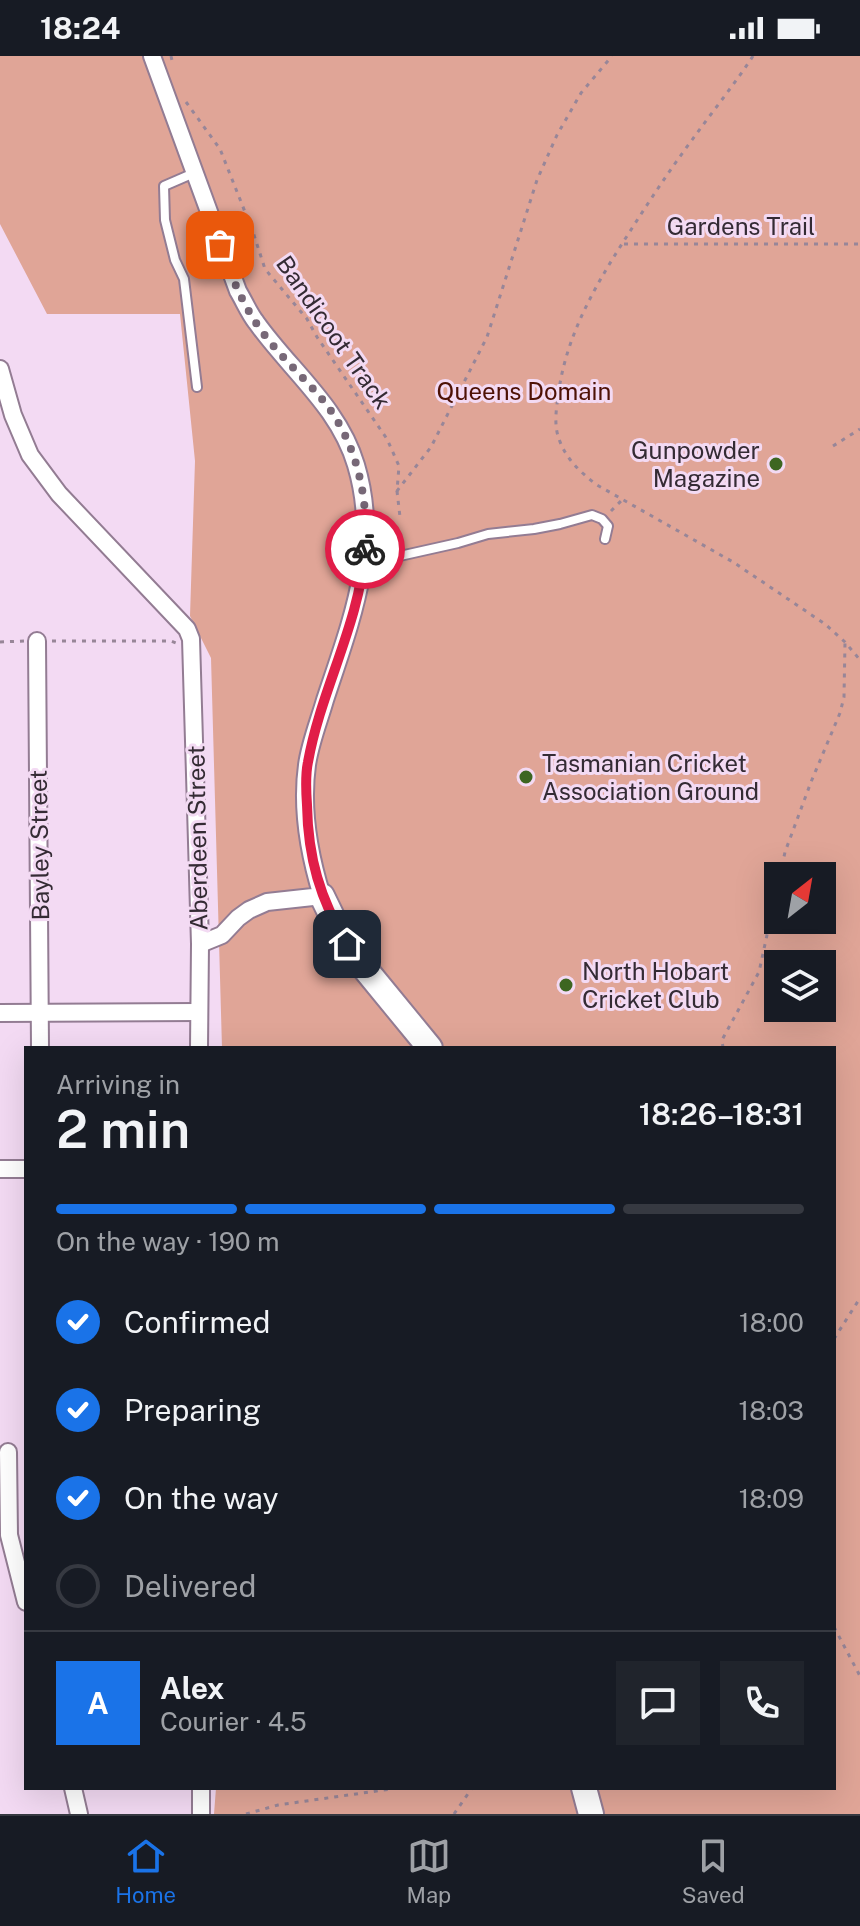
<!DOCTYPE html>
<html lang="en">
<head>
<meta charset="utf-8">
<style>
  :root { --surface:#171b24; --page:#20242c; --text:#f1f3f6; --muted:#9ea1a6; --line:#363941; --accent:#1a73e8 }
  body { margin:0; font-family:"Public Sans",sans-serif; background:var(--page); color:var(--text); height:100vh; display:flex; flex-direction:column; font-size:30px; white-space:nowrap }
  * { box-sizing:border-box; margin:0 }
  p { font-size:26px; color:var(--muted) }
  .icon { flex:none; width:44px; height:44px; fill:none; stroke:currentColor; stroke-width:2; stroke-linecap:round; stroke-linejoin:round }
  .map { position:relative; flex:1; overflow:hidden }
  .side { position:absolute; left:24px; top:990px; width:812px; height:744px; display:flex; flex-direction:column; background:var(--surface); border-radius:0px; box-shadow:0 8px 32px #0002 }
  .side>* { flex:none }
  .needle { width:52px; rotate:31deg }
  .tools { position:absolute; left:764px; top:806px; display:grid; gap:16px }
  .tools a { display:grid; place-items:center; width:72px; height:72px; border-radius:0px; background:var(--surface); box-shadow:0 8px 32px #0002; font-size:40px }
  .pin { position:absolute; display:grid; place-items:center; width:68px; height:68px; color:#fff; margin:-34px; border-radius:16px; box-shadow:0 4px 12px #0006 }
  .courier { position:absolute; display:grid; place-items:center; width:80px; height:80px; margin:-40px; border:6px solid #e11d48; border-radius:50%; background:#fff; color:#222; box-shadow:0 2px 10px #0007 }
  .headline em { font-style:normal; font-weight:600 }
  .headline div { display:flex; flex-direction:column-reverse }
  .headline { display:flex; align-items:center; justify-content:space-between; height:136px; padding:0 32px }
  h1 { font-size:52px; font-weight:600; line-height:60px }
  .bar { display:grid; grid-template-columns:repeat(4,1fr); gap:12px 8px; align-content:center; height:96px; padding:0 32px }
  .bar i { height:10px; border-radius:6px; background:var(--line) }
  .bar .current { background:var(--accent) }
  .bar p { grid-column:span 4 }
  .line { display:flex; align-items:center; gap:20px; padding:0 32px; border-top:2px solid var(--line) }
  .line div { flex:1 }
  .round { display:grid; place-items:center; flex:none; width:84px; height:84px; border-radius:0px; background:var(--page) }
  ol { padding:0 32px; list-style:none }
  li { display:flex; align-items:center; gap:24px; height:88px }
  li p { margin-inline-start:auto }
  li .icon { padding:8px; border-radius:50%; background:var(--accent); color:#fff; stroke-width:4 }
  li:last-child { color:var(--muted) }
  li i { width:44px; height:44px; border:4px solid var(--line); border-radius:50% }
  .status { display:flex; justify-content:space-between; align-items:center; height:56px; padding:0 40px; background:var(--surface); direction:ltr }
  .status svg { height:22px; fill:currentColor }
  .tab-bar { display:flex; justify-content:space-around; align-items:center; height:112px; border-top:2px solid var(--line); background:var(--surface); font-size:22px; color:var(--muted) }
  .tab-bar a { display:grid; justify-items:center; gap:4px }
  .tab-bar .current { color:var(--accent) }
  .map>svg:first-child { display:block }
</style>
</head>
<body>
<div class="status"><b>18:24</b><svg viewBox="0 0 49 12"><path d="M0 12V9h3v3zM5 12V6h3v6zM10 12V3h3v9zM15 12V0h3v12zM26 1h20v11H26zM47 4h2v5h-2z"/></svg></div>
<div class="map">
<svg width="860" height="1758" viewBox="0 0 860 1758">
  <rect width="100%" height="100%" fill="#f3daf3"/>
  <path fill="#e0a597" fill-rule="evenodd" d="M0 0H860V1758H214L216 1732H834V992H222L211 602 190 560 195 405 180 258H47L0 168ZM778 820H822V864H778ZM778 908H822V952H778Z"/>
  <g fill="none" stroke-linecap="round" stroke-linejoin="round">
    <defs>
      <g id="lane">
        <polyline points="194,117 164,130 165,164 175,204 184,223 197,331"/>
        <polyline points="364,508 458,487 488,478 534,473 560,468 592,459 602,463 608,470 605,483"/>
      </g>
      <g id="street">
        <path d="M152 0 238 235C244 245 249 257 256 266 290 314 339 351 356 409 381 492 351 565 325 644 319 665 310 687 307 709 301 752 309 798 322 840L267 846 249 854 238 862 222 879 200 888"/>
        <polyline points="0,313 13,359 30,399 59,438 187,573 191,583 200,888 199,992"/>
        <polyline points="37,585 40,992"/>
        <polyline points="0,957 199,956"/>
        <polyline points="0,1113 26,1113"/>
        <polyline points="8,1396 9,1479 26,1546"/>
        <polyline points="73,1732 79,1758"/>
        <polyline points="201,1732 201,1758"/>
      </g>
      <g id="secondary">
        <polyline points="322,840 338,873 357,903 430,992"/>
        <polyline points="584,1732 591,1758"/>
      </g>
    </defs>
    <use href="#lane" stroke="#937c93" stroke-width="12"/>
    <use href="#street" stroke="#937c93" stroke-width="20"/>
    <use href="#secondary" stroke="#937c93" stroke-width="28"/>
    <g stroke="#988698" stroke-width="3" stroke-dasharray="4 6" stroke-linecap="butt">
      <polyline points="171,0 173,9"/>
      <path d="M753 0C734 29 712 56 692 84 669 115 648 147 627 180 595 230 565 281 558 341 556 354 554 370 559 383 566 403 580 416 597 429L733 506 825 568 845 586 860 604"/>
      <polyline points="186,46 220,93 253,176 265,213 307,263 317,281 387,383 399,410 397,435 431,391 487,281 537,124 557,79 581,37 612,0"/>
      <polyline points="624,188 860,188"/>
      <polyline points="833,390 860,373"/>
      <polyline points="397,435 400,461"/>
      <polyline points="611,455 622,444"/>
      <polyline points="52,585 171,585 176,587"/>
      <polyline points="0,586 24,585"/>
      <polyline points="780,820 785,796 811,726 840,657 844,641 845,586"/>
      <polyline points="723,992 722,984 759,916 778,828"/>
      <polyline points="834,1283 860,1242"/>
      <polyline points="834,1571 860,1620"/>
      <polyline points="246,1758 278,1749 398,1732"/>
      <polyline points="454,1758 472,1732"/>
    </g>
    <use href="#lane" stroke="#fff" stroke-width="8"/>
    <use href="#street" stroke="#fff" stroke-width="16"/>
    <use href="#secondary" stroke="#fff" stroke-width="24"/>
  </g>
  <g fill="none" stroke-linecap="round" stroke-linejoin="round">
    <path stroke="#776877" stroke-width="8" stroke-dasharray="0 14.4" d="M220 189C229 214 239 240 253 262 271 292 299 316 321 342 356 383 369 441 365 493"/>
    <path stroke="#e11d48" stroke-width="10" d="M347 888C320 843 308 802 307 749 306 735 305 720 308 706 321 633 360 567 365 493"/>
  </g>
  <g fill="#3d6621" stroke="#f3daf3" stroke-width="3">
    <circle cx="776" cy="408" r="8"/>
    <circle cx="526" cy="721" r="8"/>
    <circle cx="566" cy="929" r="8"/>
  </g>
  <g text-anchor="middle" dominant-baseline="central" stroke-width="6" stroke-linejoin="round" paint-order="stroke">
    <g font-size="24" fill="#342b34" stroke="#f3daf3">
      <text x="741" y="170">Gardens Trail</text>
      <text transform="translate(334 276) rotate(55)">Bandicoot Track</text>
      <text transform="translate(197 782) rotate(-91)">Aberdeen Street</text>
      <text transform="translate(39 789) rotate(-91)">Bayley Street</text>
    </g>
    <g font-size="24" fill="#4d1105" stroke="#f3daf3">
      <text x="524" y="335">Queens Domain</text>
    </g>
    <g font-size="24" fill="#342b34" stroke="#f3daf3" text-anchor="start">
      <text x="760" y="394" text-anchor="end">Gunpowder<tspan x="760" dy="28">Magazine</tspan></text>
      <text x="542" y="707">Tasmanian Cricket<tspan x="542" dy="28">Association Ground</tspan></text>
      <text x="582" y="915">North Hobart<tspan x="582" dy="28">Cricket Club</tspan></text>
    </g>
  </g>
</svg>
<div class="tools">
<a><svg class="needle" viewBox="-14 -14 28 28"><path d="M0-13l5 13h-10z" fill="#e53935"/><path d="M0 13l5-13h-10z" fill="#9ea1a6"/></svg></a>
<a><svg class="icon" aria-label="layers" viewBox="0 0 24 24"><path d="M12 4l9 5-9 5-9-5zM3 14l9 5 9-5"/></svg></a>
</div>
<div class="pin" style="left:220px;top:189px;background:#ea580c"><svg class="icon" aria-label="bag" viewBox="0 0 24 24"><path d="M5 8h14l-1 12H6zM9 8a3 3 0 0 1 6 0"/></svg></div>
<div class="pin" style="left:347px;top:888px;background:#1f2937"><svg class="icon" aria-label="home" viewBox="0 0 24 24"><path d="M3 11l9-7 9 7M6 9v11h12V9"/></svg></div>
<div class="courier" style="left:365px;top:493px"><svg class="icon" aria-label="bike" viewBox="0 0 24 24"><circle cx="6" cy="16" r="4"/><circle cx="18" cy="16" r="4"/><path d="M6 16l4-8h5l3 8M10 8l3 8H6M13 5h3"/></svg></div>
<section class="side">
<div class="headline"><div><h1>2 min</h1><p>Arriving in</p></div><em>18:26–18:31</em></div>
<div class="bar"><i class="current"></i><i class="current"></i><i class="current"></i><i></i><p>On the way · 190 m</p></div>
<ol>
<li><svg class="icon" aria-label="check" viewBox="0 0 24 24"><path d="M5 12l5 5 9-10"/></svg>Confirmed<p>18:00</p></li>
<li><svg class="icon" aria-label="check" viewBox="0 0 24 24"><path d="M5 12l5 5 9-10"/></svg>Preparing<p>18:03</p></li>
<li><svg class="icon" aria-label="check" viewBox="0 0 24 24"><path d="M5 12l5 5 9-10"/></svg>On the way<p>18:09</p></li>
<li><i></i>Delivered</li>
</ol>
<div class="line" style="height:144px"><b class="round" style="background:var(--accent);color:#fff">A</b><div><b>Alex</b><p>Courier · 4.5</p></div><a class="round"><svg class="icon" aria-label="chat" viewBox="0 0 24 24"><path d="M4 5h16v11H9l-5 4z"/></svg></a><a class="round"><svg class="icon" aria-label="phone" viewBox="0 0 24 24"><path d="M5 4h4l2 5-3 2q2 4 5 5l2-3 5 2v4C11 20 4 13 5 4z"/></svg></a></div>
</section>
</div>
<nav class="tab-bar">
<a class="current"><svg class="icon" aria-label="home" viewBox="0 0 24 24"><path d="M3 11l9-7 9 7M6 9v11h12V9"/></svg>Home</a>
<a><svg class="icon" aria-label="map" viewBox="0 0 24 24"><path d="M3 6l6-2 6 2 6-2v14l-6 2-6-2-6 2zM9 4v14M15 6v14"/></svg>Map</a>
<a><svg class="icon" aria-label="saved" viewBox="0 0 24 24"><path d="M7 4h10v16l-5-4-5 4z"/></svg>Saved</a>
</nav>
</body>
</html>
